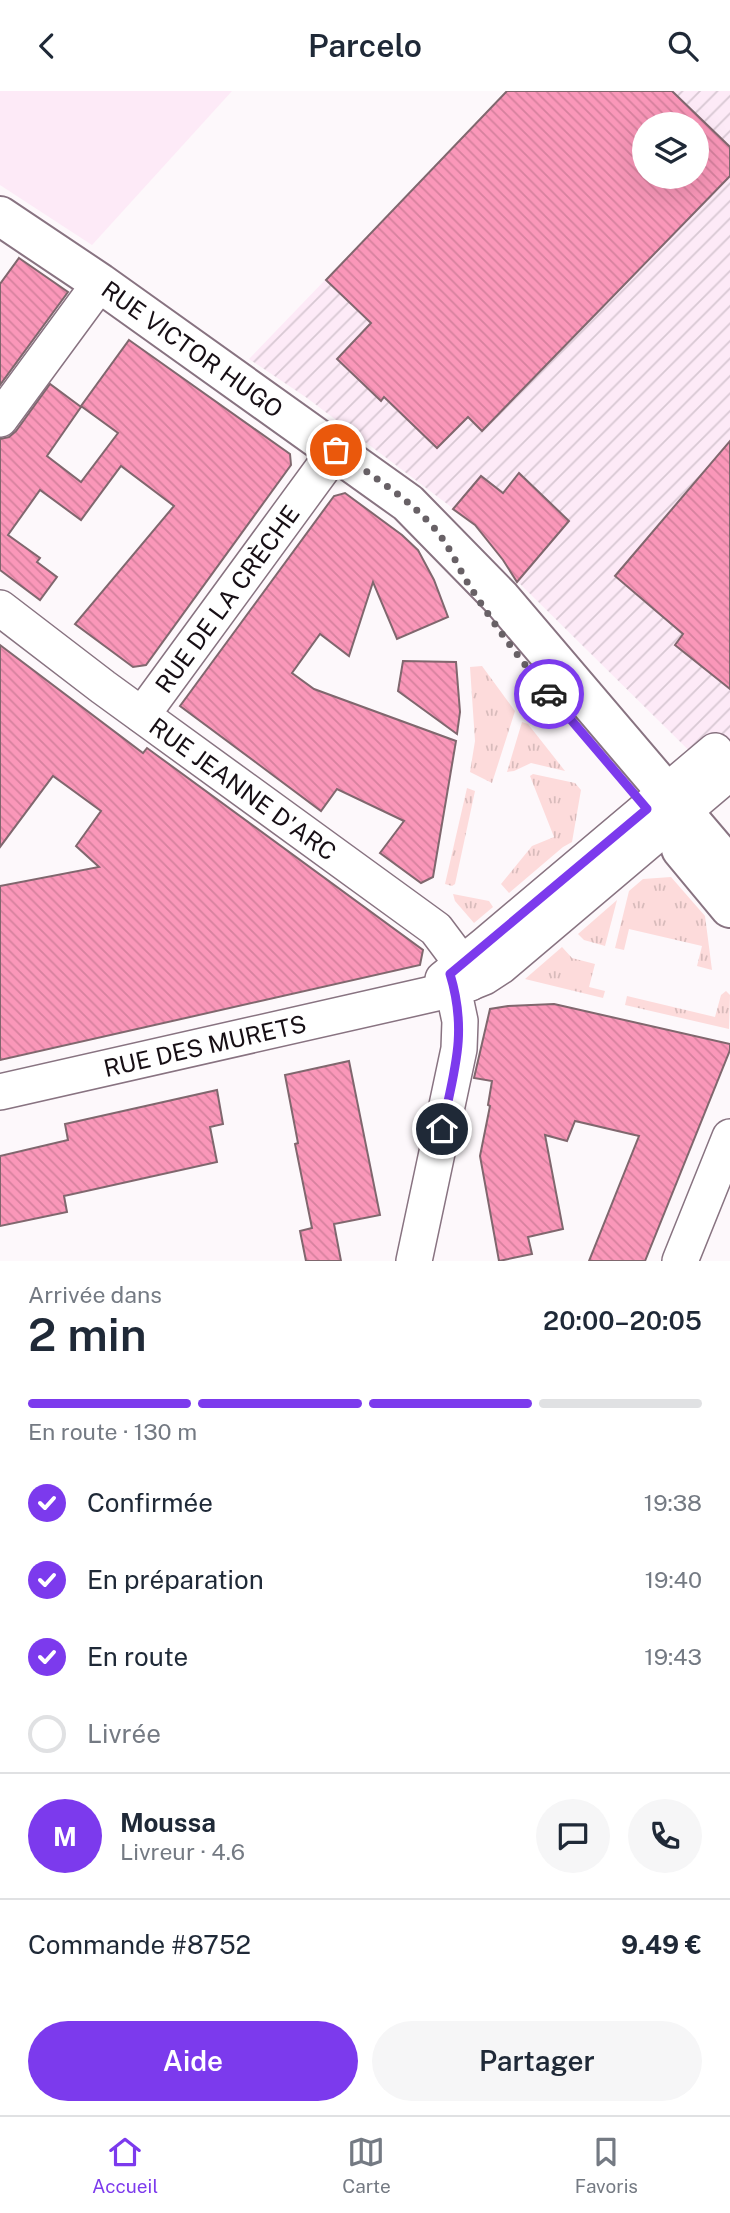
<!DOCTYPE html>
<html lang="fr">
<head>
<meta charset="utf-8">
<style>
  :root { --surface:#fff; --page:#f6f6f7; --text:#1f2937; --muted:#747a83; --line:#e0e1e3; --accent:#7c3aed }
  body { margin:0; font-family:"Public Sans",sans-serif; background:var(--page); color:var(--text); height:100vh; display:flex; flex-direction:column; font-size:26px; white-space:nowrap }
  * { box-sizing:border-box; margin:0 }
  p { font-size:23px; color:var(--muted) }
  .icon { flex:none; width:38px; height:38px; fill:none; stroke:currentColor; stroke-width:2; stroke-linecap:round; stroke-linejoin:round }
  .map { position:relative; height:1170px; overflow:hidden }
  .panel { display:flex; flex-direction:column; background:var(--surface); flex:1 }
  .panel>* { flex:none }
  .buttons { position:absolute; left:632px; top:21px; display:grid; gap:14px }
  .buttons a { display:grid; place-items:center; width:77px; height:77px; border-radius:50%; background:var(--surface); box-shadow:0 7px 28px #0002; font-size:35px }
  .pin { position:absolute; display:grid; place-items:center; width:60px; height:60px; color:#fff; margin:-30px; border:4px solid #fff; border-radius:50%; box-shadow:0 2px 7px #0007 }
  .courier { position:absolute; display:grid; place-items:center; width:70px; height:70px; margin:-35px; border:5px solid #7c3aed; border-radius:50%; background:#fff; color:#222; box-shadow:0 2px 9px #0007 }
  .head em { font-style:normal; font-weight:600 }
  .head div { display:flex; flex-direction:column-reverse }
  .head { display:flex; align-items:center; justify-content:space-between; height:119px; padding:0 28px }
  h1 { font-size:46px; font-weight:600; line-height:52px }
  .bar { display:grid; grid-template-columns:repeat(4,1fr); gap:10px 7px; align-content:center; height:84px; padding:0 28px }
  .bar i { height:9px; border-radius:5px; background:var(--line) }
  .bar .on { background:var(--accent) }
  .bar p { grid-column:span 4 }
  .line { display:flex; align-items:center; gap:18px; padding:0 28px; border-top:2px solid var(--line) }
  .line div { flex:1 }
  .round { display:grid; place-items:center; flex:none; width:74px; height:74px; border-radius:37px; background:var(--page) }
  ol { padding:0 28px; list-style:none }
  li { display:flex; align-items:center; gap:21px; height:77px }
  li p { margin-inline-start:auto }
  li .icon { padding:7px; border-radius:50%; background:var(--accent); color:#fff; stroke-width:4 }
  li:last-child { color:var(--muted) }
  li i { width:38px; height:38px; border:4px solid var(--line); border-radius:50% }
  .action { display:flex; gap:14px; margin-top:auto; padding:14px 28px }
  .action a { flex:1; height:80px; border-radius:42px; background:var(--accent); color:#fff; font-size:28px; font-weight:600; line-height:80px; text-align:center }
  .action a+a { background:var(--page); color:var(--text) }
  header { display:flex; justify-content:space-between; align-items:center; height:91px; padding:0 28px; background:var(--surface); font-size:32px; font-weight:600 }
  .tabs { display:flex; justify-content:space-around; align-items:center; height:98px; border-top:2px solid var(--line); background:var(--surface); font-size:19px; color:var(--muted) }
  .tabs a { display:grid; justify-items:center; gap:4px }
  .tabs .on { color:var(--accent) }
  .map>svg:first-child { display:block }
</style>
</head>
<body>
<header><svg class="icon" aria-label="back" viewBox="0 0 24 24"><path d="M15 5l-7 7 7 7"/></svg>Parcelo<svg class="icon" aria-label="search" viewBox="0 0 24 24"><circle cx="10" cy="10" r="6"/><path d="M15 15l6 6"/></svg></header>
<div class="map">
<svg width="730" height="1170" viewBox="0 0 730 1170">
  <defs>
    <pattern id="industrial-furrows" width="10" height="10" patternUnits="userSpaceOnUse" patternTransform="scale(1.75)"><rect width="10" height="10" fill="#fdeaf7"/><path d="M-1 1l2-2M0 10L10 0M9 11l2-2" fill="none" stroke="#d8c8d3"/></pattern>
    <pattern id="grass-tufts" width="24" height="20" patternUnits="userSpaceOnUse" patternTransform="scale(1.75)"><rect width="24" height="20" fill="#fddbdb"/><path d="M3 7l-1-3M5 7V3M7 7l1-3M15 17l-1-3M17 17v-4M19 17l1-3" fill="none" stroke="#d8bbbb"/></pattern>
    <pattern id="building-back-hatch" width="6" height="6" patternUnits="userSpaceOnUse" patternTransform="scale(1.75)"><rect width="6" height="6" fill="#fa97b9"/><path d="M-1 5l2 2M0 0l6 6M5-1l2 2" fill="none" stroke="#d6819e"/></pattern>
  </defs>
  <rect width="100%" height="100%" fill="#fdf8fb"/>
  <polygon fill="#fdeaf7" points="0,0 232,0 92,154 0,94"/>
  <path fill="url(#industrial-furrows)" fill-rule="evenodd" d="M507 0H730V700L515 488 503 469 475 434 307 307 249 268ZM644 33H696V86H644Z"/>
  <g fill="url(#grass-tufts)">
    <polygon points="482,575 515,620 492,692 470,681 475,650 470,576"/>
    <polygon points="522,631 528,633 565,680 531,672 514,680 507,681"/>
    <polygon points="533,683 575,692 581,699 572,751 563,756 509,802 501,793 532,755 554,746 530,685"/>
    <polygon points="467,697 475,700 455,793 452,795 445,793"/>
    <polygon points="671,786 705,825 712,879 697,875 702,855 629,838 624,859 615,857 629,800 643,788"/>
    <polygon points="453,803 489,810 493,816 474,832 455,810"/>
    <polygon points="617,809 605,855 584,849 578,843"/>
    <polygon points="562,856 572,867 595,873 589,896 605,900 603,907 525,888"/>
    <polygon points="726,900 730,904 729,938 625,914 627,905 715,926 721,904"/>
  </g>
  <g fill="url(#building-back-hatch)" stroke="#80676e" stroke-width="2" fill-rule="evenodd">
    <path d="M507 0H672L730 56V85L482 340 468 326 437 357 384 306 381 310 337 268 371 232 326 189ZM644 33H696V86H644Z"/>
    <polygon points="19,167 68,201 0,294 0,193"/>
    <polygon points="129,249 290,363 291,374 146,574 133,576 75,533 174,415 121,375 81,429 40,399 8,444 40,467 37,471 57,486 40,509 0,479 0,348 9,346 16,340 50,293 81,316 47,365 81,391 118,342 81,315"/>
    <polygon points="730,350 730,598 675,554 683,543 615,485"/>
    <polygon points="519,382 569,430 517,491 503,469 475,434 453,418 481,385 503,402"/>
    <polygon points="345,402 402,444 418,459 434,489 448,526 397,548 373,491 349,565 320,543 292,582 314,598 456,650 433,786 421,792 380,762 404,730 337,698 321,720 180,615 334,405"/>
    <polygon points="0,554 143,662 147,657 423,859 420,874 0,969 0,795 99,776 76,755 101,720 53,685 0,756"/>
    <polygon points="403,570 456,571 460,621 457,643 398,600"/>
    <polygon points="554,913 730,953 730,959 645,1170 589,1170 639,1045 575,1030 567,1050 545,1044 563,1138 528,1146 532,1163 499,1170 480,1065 490,1015 488,1014 492,990 474,987 490,918 508,915"/>
    <polygon points="349,970 380,1124 334,1133 341,1170 306,1170 300,1140 312,1137 295,1053 298,1052 285,984"/>
    <polygon points="217,999 223,1033 210,1036 217,1071 64,1105 67,1121 0,1135 0,1065 68,1049 65,1033"/>
  </g>
  <g fill="none" stroke-linecap="round" stroke-linejoin="round">
    <defs>
      <g id="street">
        <polyline points="0,328 100,192"/>
        <path id="s1" d="M0 517 103 596 436 838 457 866 470 892"/>
        <path id="s2" d="M142 624 336 359"/>
        <polyline points="443,888 485,854 715,660 730,678"/>
        <path id="s3" d="M0 1001 454 898 484 886 501 875 730 681"/>
        <polyline points="414,1170 459,958 460,930 450,883"/>
        <polyline points="680,1170 730,1046"/>
      </g>
      <g id="secondary">
        <path id="s4" d="M0 125 100 192 408 412 501 507 730 776"/>
        <polyline points="681,758 730,817"/>
      </g>
    </defs>
    <use href="#street" stroke="#887381" stroke-width="38"/>
    <use href="#secondary" stroke="#887381" stroke-width="42"/>
    <use href="#street" stroke="#fff" stroke-width="35"/>
    <use href="#secondary" stroke="#fff" stroke-width="38"/>
  </g>
  <g fill="none" stroke-linecap="round" stroke-linejoin="round">
    <path stroke="#686166" stroke-width="7" stroke-dasharray="0 12.6" d="M336 359C370 384 409 407 436 439 450 456 458 476 469 494 493 532 520 569 549 603"/>
    <path stroke="#7c3aed" stroke-width="9" d="M442 1038C454 980 468 942 450 883L647 718 549 603"/>
  </g>
  <g text-anchor="middle" dominant-baseline="central" stroke-width="6" stroke-linejoin="round" paint-order="stroke">
    <g font-size="24" fill="#170f15" stroke="#fdf8fb">
      <text stroke="none"><textPath href="#s4" startOffset="234">RUE VICTOR HUGO</textPath></text>
      <text stroke="none"><textPath href="#s2" startOffset="144">RUE DE LA CRÈCHE</textPath></text>
      <text stroke="none"><textPath href="#s1" startOffset="303">RUE JEANNE D'ARC</textPath></text>
      <text stroke="none"><textPath href="#s3" startOffset="210">RUE DES MURETS</textPath></text>
    </g>
  </g>
</svg>
<div class="buttons">
<a><svg class="icon" aria-label="layers" viewBox="0 0 24 24"><path d="M12 4l9 5-9 5-9-5zM3 14l9 5 9-5"/></svg></a>
</div>
<div class="pin" style="left:336px;top:359px;background:#ea580c"><svg class="icon" aria-label="bag" viewBox="0 0 24 24"><path d="M5 8h14l-1 12H6zM9 8a3 3 0 0 1 6 0"/></svg></div>
<div class="pin" style="left:442px;top:1038px;background:#1f2937"><svg class="icon" aria-label="home" viewBox="0 0 24 24"><path d="M3 11l9-7 9 7M6 9v11h12V9"/></svg></div>
<div class="courier" style="left:549px;top:603px"><svg class="icon" aria-label="car" viewBox="0 0 24 24"><path d="M5 17H2v-5l4-1 3-4h7l3 4 3 1v5h-3M9 17h6M6 11h13"/><circle cx="7" cy="17" r="2"/><circle cx="17" cy="17" r="2"/></svg></div>
</div>
<section class="panel">
<div class="head"><div><h1>2 min</h1><p>Arrivée dans</p></div><em>20:00–20:05</em></div>
<div class="bar"><i class="on"></i><i class="on"></i><i class="on"></i><i></i><p>En route · 130 m</p></div>
<ol>
<li><svg class="icon" aria-label="check" viewBox="0 0 24 24"><path d="M5 12l5 5 9-10"/></svg>Confirmée<p>19:38</p></li>
<li><svg class="icon" aria-label="check" viewBox="0 0 24 24"><path d="M5 12l5 5 9-10"/></svg>En préparation<p>19:40</p></li>
<li><svg class="icon" aria-label="check" viewBox="0 0 24 24"><path d="M5 12l5 5 9-10"/></svg>En route<p>19:43</p></li>
<li><i></i>Livrée</li>
</ol>
<div class="line" style="height:126px"><b class="round" style="background:var(--accent);color:#fff">M</b><div><b>Moussa</b><p>Livreur · 4.6</p></div><a class="round"><svg class="icon" aria-label="chat" viewBox="0 0 24 24"><path d="M4 5h16v11H9l-5 4z"/></svg></a><a class="round"><svg class="icon" aria-label="phone" viewBox="0 0 24 24"><path d="M5 4h4l2 5-3 2q2 4 5 5l2-3 5 2v4C11 20 4 13 5 4z"/></svg></a></div>
<div class="line" style="height:91px"><div>Commande #8752</div><b>9.49 €</b></div>
<div class="action"><a>Aide</a><a>Partager</a></div>
</section>
<nav class="tabs">
<a class="on"><svg class="icon" aria-label="home" viewBox="0 0 24 24"><path d="M3 11l9-7 9 7M6 9v11h12V9"/></svg>Accueil</a>
<a><svg class="icon" aria-label="map" viewBox="0 0 24 24"><path d="M3 6l6-2 6 2 6-2v14l-6 2-6-2-6 2zM9 4v14M15 6v14"/></svg>Carte</a>
<a><svg class="icon" aria-label="saved" viewBox="0 0 24 24"><path d="M7 4h10v16l-5-4-5 4z"/></svg>Favoris</a>
</nav>
</body>
</html>
